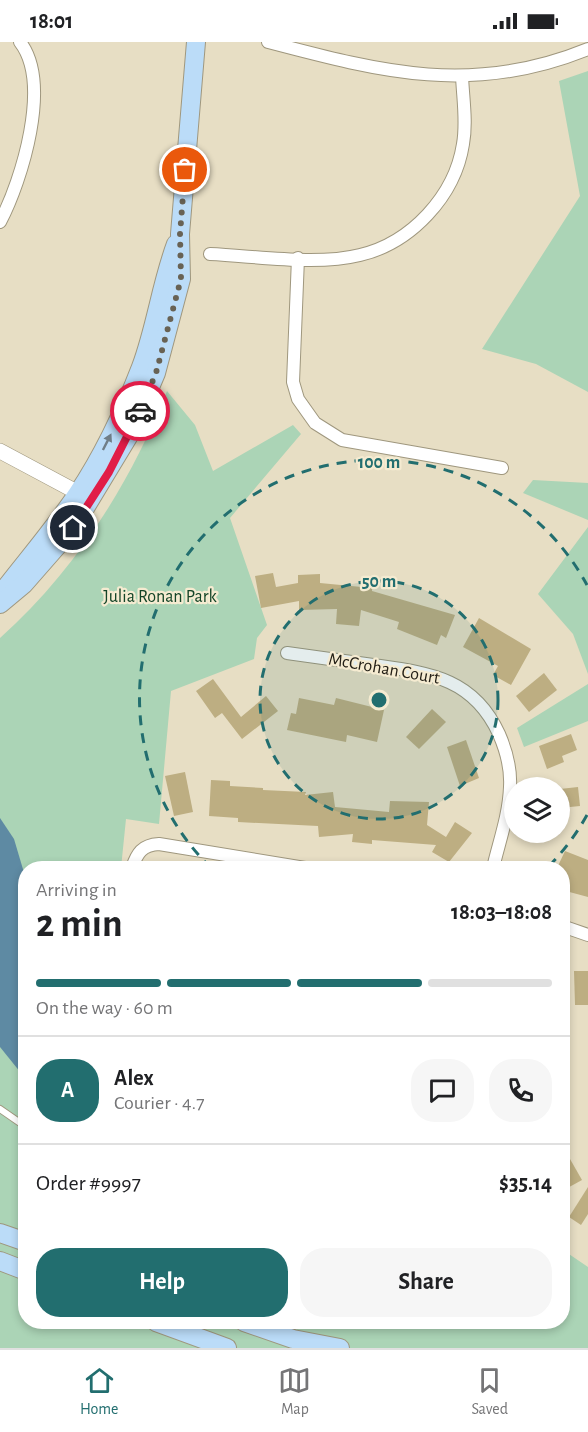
<!DOCTYPE html>
<html lang="en">
<head>
<meta charset="utf-8">
<style>
  :root { --surface:#fff; --page:#f6f6f6; --text:#202124; --muted:#757577; --line:#e0e0e0; --accent:#226e6f }
  body { margin:0; font-family:"Alegreya Sans",sans-serif; background:var(--page); color:var(--text); height:100vh; display:flex; flex-direction:column; font-size:22px; white-space:nowrap }
  * { box-sizing:border-box; margin:0 }
  p { font-size:20px; color:var(--muted) }
  .icon { flex:none; width:33px; height:33px; fill:none; stroke:currentColor; stroke-width:2; stroke-linecap:round; stroke-linejoin:round }
  .map { position:relative; flex:1; overflow:hidden }
  .sheet { position:absolute; left:18px; top:819px; width:552px; height:468px; display:flex; flex-direction:column; background:var(--surface); border-radius:24px; box-shadow:0 3px 9px #0003 }
  .sheet>* { flex:none }
  .tools { position:absolute; left:504px; top:735px; display:grid; gap:12px }
  .tools a { display:grid; place-items:center; width:66px; height:66px; border-radius:50%; background:var(--surface); box-shadow:0 3px 9px #0003; font-size:30px }
  .pin { position:absolute; display:grid; place-items:center; width:51px; height:51px; color:#fff; margin:-26px; border:3px solid #fff; border-radius:50%; box-shadow:0 2px 6px #0007 }
  .courier { position:absolute; display:grid; place-items:center; width:60px; height:60px; margin:-30px; border:4px solid #e11d48; border-radius:50%; background:#fff; color:#222; box-shadow:0 2px 8px #0007 }
  .summary em { font-style:normal; font-weight:600 }
  .summary div { display:flex; flex-direction:column-reverse }
  .summary { display:flex; align-items:center; justify-content:space-between; height:102px; padding:0 18px }
  h1 { font-size:39px; font-weight:600; line-height:45px }
  .bar { display:grid; grid-template-columns:repeat(4,1fr); gap:9px 6px; align-content:center; height:72px; padding:0 18px }
  .bar i { height:8px; border-radius:4px; background:var(--line) }
  .bar .on { background:var(--accent) }
  .bar p { grid-column:span 4 }
  .line { display:flex; align-items:center; gap:15px; padding:0 18px; border-top:2px solid var(--line) }
  .line div { flex:1 }
  .round { display:grid; place-items:center; flex:none; width:63px; height:63px; border-radius:24px; background:var(--page) }
  .cta { display:flex; gap:12px; margin-top:auto; padding:12px 18px }
  .cta a { flex:1; height:69px; border-radius:24px; background:var(--accent); color:#fff; font-size:24px; font-weight:600; line-height:69px; text-align:center }
  .cta a+a { background:var(--page); color:var(--text) }
  .status { display:flex; justify-content:space-between; align-items:center; height:42px; padding:0 30px; background:var(--surface); direction:ltr }
  .status svg { height:16px; fill:currentColor }
  .tab-bar { display:flex; justify-content:space-around; align-items:center; height:84px; border-top:2px solid var(--line); background:var(--surface); font-size:16px; color:var(--muted) }
  .tab-bar a { display:grid; justify-items:center; gap:3px }
  .tab-bar .on { color:var(--accent) }
  .map>svg:first-child { display:block }
</style>
</head>
<body>
<div class="status"><b>18:01</b><svg viewBox="0 0 49 12"><path d="M0 12V9h3v3zM5 12V6h3v6zM10 12V3h3v9zM15 12V0h3v12zM26 1h20v11H26zM47 4h2v5h-2z"/></svg></div>
<div class="map">
<svg width="588" height="1306" viewBox="0 0 588 1306">
  <rect width="100%" height="100%" fill="#e7dec4"/>
  <g fill="#abd4b6">
    <polygon points="588,29 588,350 536,322 482,307 580,154 559,39"/>
    <path d="M167 349 195 383 213 429 293 383 301 392 230 476 267 583 257 596 254 617 171 649 159 782 126 777 121 826H26L25 1184 19 1182 25 1185 26 1280H562L563 1208 588 1225V1306H0V596C75 529 130 442 167 349Z"/>
    <polygon points="533,438 588,441 588,478 523,451"/>
    <polygon points="588,485 588,632 573,592 538,552"/>
    <polygon points="588,642 588,679 524,705 517,686"/>
  </g>
  <polygon fill="#5e8aa3" points="0,776 14,797 25,834 25,1036 0,1005"/>
  <g fill="#bdae82">
    <polygon points="273,531 276,545 298,541 298,533 320,532 320,541 372,546 372,549 455,573 446,596 441,593 437,603 397,587 399,580 361,568 359,584 336,582 337,567 299,568 299,559 261,566 255,534"/>
    <polygon points="479,576 531,607 511,643 493,633 498,624 463,605"/>
    <polygon points="544,631 557,648 529,670 516,654"/>
    <polygon points="213,637 241,675 266,654 278,669 242,697 222,671 215,676 196,649"/>
    <polygon points="299,656 334,663 336,656 384,668 377,700 347,693 346,700 287,688 291,671 296,672"/>
    <polygon points="432,667 446,680 419,707 406,695"/>
    <polygon points="571,692 577,708 562,714 564,720 547,727 539,704"/>
    <polygon points="466,698 479,736 460,744 447,705"/>
    <polygon points="185,730 193,770 174,774 165,734"/>
    <polygon points="211,738 230,739 230,744 263,746 263,748 306,750 305,753 333,750 335,765 389,770 390,759 429,760 427,783 446,795 455,780 472,791 449,820 432,810 436,803 372,798 372,802 352,800 353,792 319,795 318,784 238,780 238,776 209,774"/>
    <polygon points="578,745 580,764 560,766 560,747"/>
    <polygon points="565,809 588,818 588,855 562,848 562,826 557,826"/>
    <polygon points="574,929 588,929 588,963 575,963"/>
    <polygon points="562,1103 582,1138 562,1149"/>
    <polygon points="588,1145 588,1172 581,1183 569,1175"/>
  </g>
  <g fill="none" stroke-linecap="round" stroke-linejoin="round">
    <defs>
      <polyline id="service" points="0,1067 26,1085"/>
      <g id="minor">
        <path d="M268 0C382 30 473 54 588 7"/>
        <path d="M0 180C22 138 52 41 20 0"/>
        <path d="M210 212C256 214 316 224 360 213 411 201 455 154 463 102 467 80 463 57 462 34"/>
        <polyline points="298,216 293,340 298,357 315,381 342,398 502,426"/>
        <path d="M287 611C316 615 345 619 373 623 428 631 473 635 499 692 506 708 511 728 510 745 509 773 499 800 493 826"/>
        <path d="M132 826C137 811 142 803 159 802L305 826"/>
        <polyline points="562,884 588,893"/>
      </g>
      <polyline id="tertiary" points="0,409 86,455"/>
      <g id="secondary">
        <path d="M0 553C26 519 54 487 78 451 104 412 124 369 141 325 156 285 161 242 176 202"/>
        <polyline points="0,562 24,542 73,486 131,390 156,331 181,237 180,192 196,0"/>
        <polyline points="0,1191 26,1200"/>
        <polyline points="0,1219 26,1229"/>
        <polyline points="156,1280 227,1306"/>
        <polyline points="244,1280 293,1297 340,1306"/>
      </g>
    </defs>
    <use href="#service" stroke="#9f977e" stroke-width="8"/>
    <use href="#minor" stroke="#9f977e" stroke-width="14"/>
    <use href="#tertiary" stroke="#9f977e" stroke-width="16"/>
    <use href="#secondary" stroke="#9f977e" stroke-width="20"/>
    <use href="#service" stroke="#fff" stroke-width="6"/>
    <use href="#minor" stroke="#fff" stroke-width="12"/>
    <use href="#tertiary" stroke="#fff" stroke-width="15"/>
    <use href="#secondary" stroke="#bbdcf8" stroke-width="18"/>
  </g>
  <defs><path id="oneway-solid" d="M-6-.8H1V-3.2L6.5 0L1 3.2V.8H-6Z" transform="scale(1.5)"/></defs>
  <use fill="#707e88" href="#oneway-solid" transform="translate(107 400) rotate(-63)"/>
  <g fill="none" stroke-linecap="round" stroke-linejoin="round">
    <polyline stroke="#686254" stroke-width="6" stroke-dasharray="0 10.8" points="140,369 156,331 181,237 180,192 185,128"/>
    <polyline stroke="#e11d48" stroke-width="8" points="73,486 109,430 140,369"/>
  </g>
  <circle cx="379" cy="658" r="119" fill="#226e6f" fill-opacity=".12"/>
  <g fill="none" stroke="#226e6f" stroke-width="3" stroke-dasharray="10 8">
    <circle cx="379" cy="658" r="119"/>
    <path d="M587 773A238 238 0 0 1 547 826M211 826A238 238 0 1 1 587 543"/>
  </g>
  <g text-anchor="middle" dominant-baseline="central" stroke-width="4.5" stroke-linejoin="round" paint-order="stroke">
    <g font-size="18" fill="#134427" stroke="#f5ebd1">
      <text x="160" y="555">Julia Ronan Park</text>
    </g>
    <g font-size="18" fill="#242017" stroke="#f5ebd1">
      <text transform="translate(384 627) rotate(10)">McCrohan Court</text>
    </g>
  </g>
  <circle cx="379" cy="658" r="9" fill="#226e6f" stroke="#f5ebd1" stroke-width="3"/>
  <g font-size="18" text-anchor="middle" font-weight="bold" fill="#226e6f" stroke="#f5ebd1" stroke-width="4.5" stroke-linejoin="round" paint-order="stroke">
    <text x="379" y="426">100 m</text>
    <text x="379" y="545">50 m</text>
  </g>
</svg>
<div class="tools">
<a><svg class="icon" aria-label="layers" viewBox="0 0 24 24"><path d="M12 4l9 5-9 5-9-5zM3 14l9 5 9-5"/></svg></a>
</div>
<div class="pin" style="left:185px;top:128px;background:#ea580c"><svg class="icon" aria-label="bag" viewBox="0 0 24 24"><path d="M5 8h14l-1 12H6zM9 8a3 3 0 0 1 6 0"/></svg></div>
<div class="pin" style="left:73px;top:486px;background:#1f2937"><svg class="icon" aria-label="home" viewBox="0 0 24 24"><path d="M3 11l9-7 9 7M6 9v11h12V9"/></svg></div>
<div class="courier" style="left:140px;top:369px"><svg class="icon" aria-label="car" viewBox="0 0 24 24"><path d="M5 17H2v-5l4-1 3-4h7l3 4 3 1v5h-3M9 17h6M6 11h13"/><circle cx="7" cy="17" r="2"/><circle cx="17" cy="17" r="2"/></svg></div>
<section class="sheet">
<div class="summary"><div><h1>2 min</h1><p>Arriving in</p></div><em>18:03–18:08</em></div>
<div class="bar"><i class="on"></i><i class="on"></i><i class="on"></i><i></i><p>On the way · 60 m</p></div>
<div class="line" style="height:108px"><b class="round" style="background:var(--accent);color:#fff">A</b><div><b>Alex</b><p>Courier · 4.7</p></div><a class="round"><svg class="icon" aria-label="chat" viewBox="0 0 24 24"><path d="M4 5h16v11H9l-5 4z"/></svg></a><a class="round"><svg class="icon" aria-label="phone" viewBox="0 0 24 24"><path d="M5 4h4l2 5-3 2q2 4 5 5l2-3 5 2v4C11 20 4 13 5 4z"/></svg></a></div>
<div class="line" style="height:78px"><div>Order #9997</div><b>$35.14</b></div>
<div class="cta"><a>Help</a><a>Share</a></div>
</section>
</div>
<nav class="tab-bar">
<a class="on"><svg class="icon" aria-label="home" viewBox="0 0 24 24"><path d="M3 11l9-7 9 7M6 9v11h12V9"/></svg>Home</a>
<a><svg class="icon" aria-label="map" viewBox="0 0 24 24"><path d="M3 6l6-2 6 2 6-2v14l-6 2-6-2-6 2zM9 4v14M15 6v14"/></svg>Map</a>
<a><svg class="icon" aria-label="saved" viewBox="0 0 24 24"><path d="M7 4h10v16l-5-4-5 4z"/></svg>Saved</a>
</nav>
</body>
</html>
